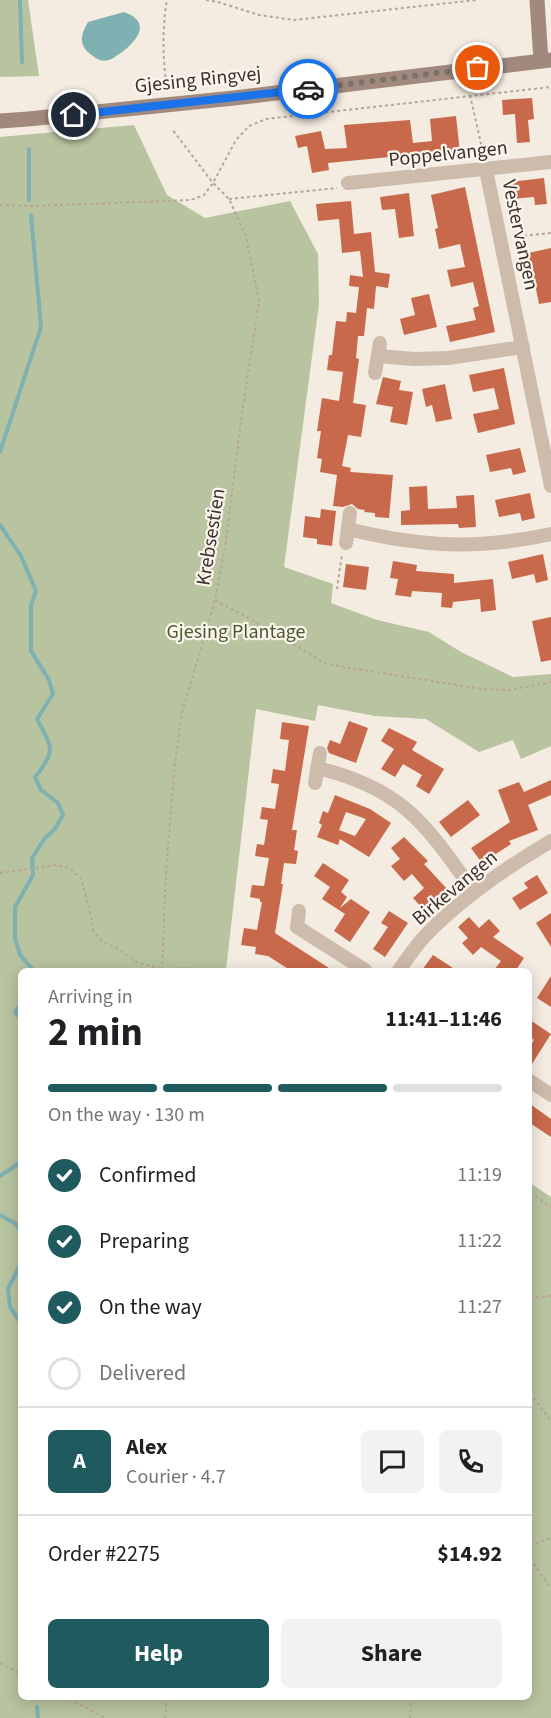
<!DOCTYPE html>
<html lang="en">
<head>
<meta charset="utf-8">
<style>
  :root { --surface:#fff; --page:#f2f2f2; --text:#202124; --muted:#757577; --line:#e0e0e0; --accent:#1f5a5e }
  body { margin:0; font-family:"Source Sans 3",sans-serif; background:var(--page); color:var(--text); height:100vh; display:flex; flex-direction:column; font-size:22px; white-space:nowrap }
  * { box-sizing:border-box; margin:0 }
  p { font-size:20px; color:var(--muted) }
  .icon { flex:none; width:33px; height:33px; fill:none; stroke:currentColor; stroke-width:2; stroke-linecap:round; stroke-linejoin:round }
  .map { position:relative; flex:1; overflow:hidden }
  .sheet { position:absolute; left:18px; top:968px; width:514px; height:732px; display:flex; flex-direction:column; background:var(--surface); border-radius:9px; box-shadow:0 3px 15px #0003 }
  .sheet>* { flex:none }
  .pin { position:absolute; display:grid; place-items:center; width:51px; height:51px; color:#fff; margin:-26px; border:3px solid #fff; border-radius:50%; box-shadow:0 2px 6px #0007 }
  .courier { position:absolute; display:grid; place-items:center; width:60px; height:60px; margin:-30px; border:4px solid #1a73e8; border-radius:50%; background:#fff; color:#222; box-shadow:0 2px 8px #0007 }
  .head em { font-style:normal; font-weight:700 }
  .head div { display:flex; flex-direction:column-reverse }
  .head { display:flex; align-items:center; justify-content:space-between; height:102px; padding:0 30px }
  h1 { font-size:39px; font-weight:700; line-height:45px }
  .bar { display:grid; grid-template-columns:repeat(4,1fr); gap:9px 6px; align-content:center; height:72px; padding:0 30px }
  .bar i { height:8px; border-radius:4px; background:var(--line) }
  .bar .active { background:var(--accent) }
  .bar p { grid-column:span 4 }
  .line { display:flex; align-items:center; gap:15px; padding:0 30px; border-top:2px solid var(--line) }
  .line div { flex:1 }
  .round { display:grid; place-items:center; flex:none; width:63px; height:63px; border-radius:9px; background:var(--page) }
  ol { padding:0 30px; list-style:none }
  li { display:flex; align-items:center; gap:18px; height:66px }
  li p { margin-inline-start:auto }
  li .icon { padding:6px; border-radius:50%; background:var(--accent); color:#fff; stroke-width:4 }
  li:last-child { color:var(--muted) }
  li i { width:33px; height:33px; border:3px solid var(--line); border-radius:50% }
  .cta { display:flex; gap:12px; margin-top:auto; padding:12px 30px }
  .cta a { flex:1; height:69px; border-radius:9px; background:var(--accent); color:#fff; font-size:24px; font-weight:700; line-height:69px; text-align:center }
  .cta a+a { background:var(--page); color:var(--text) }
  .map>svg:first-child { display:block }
</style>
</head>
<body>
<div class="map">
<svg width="551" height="1718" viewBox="0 0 551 1718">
  <rect width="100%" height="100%" fill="#f4ebe1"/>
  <g fill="#b8c4a0">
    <polygon points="0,0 28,0 39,76 0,77"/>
    <polygon points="134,125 167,195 205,218 290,201 318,254 319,304 284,567 333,584 331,603 377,620 429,632 461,652 513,677 551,674 551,746 521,759 513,740 479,752 426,719 375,716 318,705 315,721 256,709 226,970 21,970 21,1696 530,1696 530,1183 551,1197 551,1718 0,1718 0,137"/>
  </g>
  <path fill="#7fb0b2" d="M124 12C152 22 138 40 121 53 117 55 113 59 109 60 100 63 94 57 88 52 78 42 82 33 88 22Z"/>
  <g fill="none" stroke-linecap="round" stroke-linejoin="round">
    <g stroke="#7fb0b2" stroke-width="4">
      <polyline points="20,0 22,62"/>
      <polyline points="29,149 29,200"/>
      <polyline points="0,452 41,327 31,215"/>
      <path d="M0 525 21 556 36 591 31 605V651L49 680 53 694 37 719C52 748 57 750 35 777L41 790 58 803 63 815 55 829 45 838 32 858 33 875 15 907V938L20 955 33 970"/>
      <polyline points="21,1004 15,1012 21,1019"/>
      <polyline points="0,1176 21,1162"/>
      <polyline points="0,1215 16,1224 21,1232"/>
      <polyline points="21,1263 8,1289 10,1307 21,1323"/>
      <polyline points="37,1707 38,1718"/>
    </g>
  </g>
  <g fill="#c8694b" fill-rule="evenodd">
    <polygon points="532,98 534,119 528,120 530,142 517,143 515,114 503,115 502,100"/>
    <polygon points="456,116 460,153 422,158 421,154 328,163 329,170 312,173 307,146 298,148 295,136 321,131 325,149 347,148 344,125 410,120 413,143 432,141 430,119"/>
    <polygon points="544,178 547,204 535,205 534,197 511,199 510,182"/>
    <polygon points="465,187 495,332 450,342 446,326 476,320 473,308 479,306 473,282 451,287 447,270 465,267 460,244 439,249 435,229 438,228 431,195"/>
    <polygon points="409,193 414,236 399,238 395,209 382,210 380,197"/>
    <polygon points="351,201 354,234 371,232 375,272 390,274 388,288 376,286 374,309 367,308 364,336 358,336 356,358 359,359 353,403 366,405 361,437 348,435 342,466 351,468 350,472 393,475 389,518 375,517 375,513 364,512 365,510 358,509 352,504 343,507 333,506 337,475 320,472 322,459 317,458 321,431 317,431 322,398 339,401 343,372 327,370 329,355 332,355 336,321 346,322 347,312 356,313 359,287 349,286 350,275 363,277 360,251 342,253 339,219 318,221 316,204"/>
    <polygon points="551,248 551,302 539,304 532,269 527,270 524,254"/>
    <polygon points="429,294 437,327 404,335 400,319 415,315 411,298"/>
    <polygon points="504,368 515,424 478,433 473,414 499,409 494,388 473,392 469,375"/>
    <polygon points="383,377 401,381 399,390 413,392 407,425 390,422 393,407 376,404"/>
    <polygon points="445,384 452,419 436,422 432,405 426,407 422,389"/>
    <polygon points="520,448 526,472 513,475 511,468 490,472 486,455"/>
    <polygon points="427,486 428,509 457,508 456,496 474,495 476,527 459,528 458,524 401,525 401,511 410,510 409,487"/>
    <polygon points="530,493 535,518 522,521 520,513 499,517 495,500"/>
    <polygon points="321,509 336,511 332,546 317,544 317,539 303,537 305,516 320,518"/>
    <polygon points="543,554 548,580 536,583 534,574 512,579 508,562"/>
    <polygon points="393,561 417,565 416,571 454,574 454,583 493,579 496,610 481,612 480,599 453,602 452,608 441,607 442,593 412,591 411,597 395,595 398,579 390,578"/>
    <polygon points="346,564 369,567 366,590 343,587"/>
    <polygon points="551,617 551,660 541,662 532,621"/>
    <polygon points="349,721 368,728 356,763 329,753 327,748 330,740 340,744"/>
    <polygon points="282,722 309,726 292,830 297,830 294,850 298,851 296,864 284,863 281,884 283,884 275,933 332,970 290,970 268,956 255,954 256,947 241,945 244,928 257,930 262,902 260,902 260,899 250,897 252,885 264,886 269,858 255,856 257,844 264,845 268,820 260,819 262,807 275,809 279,784 271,783 273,769 285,771 289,740 280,739"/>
    <polygon points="389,728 417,742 412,750 444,769 429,794 416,786 422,775 403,764 395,777 381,769 394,749 381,741"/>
    <polygon points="551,780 551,795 528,805 538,830 509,841 511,844 482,863 471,848 510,822 498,790 519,782 524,792"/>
    <path d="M335 795 370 809 391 823 369 857 340 839 338 845 317 837 322 825 319 823 323 811 328 813ZM346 812 366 819 355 836 339 830Z"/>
    <polygon points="468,800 480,815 451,837 439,822"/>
    <polygon points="404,837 428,861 424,864 447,889 424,910 413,898 424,888 412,874 404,881 391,866 400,859 391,848"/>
    <polygon points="323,863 349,880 341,892 347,897 340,908 351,899 370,912 350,942 334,931 345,914 322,899 330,887 314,876"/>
    <polygon points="537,875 548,893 520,910 512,898 528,888 524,883"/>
    <polygon points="389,911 408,923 385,957 373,949 388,927 381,923"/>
    <polygon points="551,913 551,947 536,923"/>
    <polygon points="469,917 479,928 489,919 500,931 493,937 524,958 516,970 494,970 501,961 481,947 473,955 462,943 468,938 458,927"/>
    <polygon points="433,955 456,970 422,970"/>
    <polygon points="551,976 551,1007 537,998"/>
    <polygon points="530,1020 551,1034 530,1067 530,1046 534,1040 530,1037"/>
    <polygon points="530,1104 551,1119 551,1137 530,1123"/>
  </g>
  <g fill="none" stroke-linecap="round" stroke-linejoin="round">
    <g stroke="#b9a596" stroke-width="2" stroke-dasharray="3 3" stroke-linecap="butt">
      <polyline points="206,0 218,2 259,15 294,20 476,0"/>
      <path d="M166 83C163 55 162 28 167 0"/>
      <polyline points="470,95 484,157"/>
      <polyline points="229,199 337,188"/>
      <polyline points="0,205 34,206 191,200 204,195 213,183 236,140 249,126 266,119 551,87"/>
      <polyline points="512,237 551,233"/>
      <polyline points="337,589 342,554"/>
      <polyline points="215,600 274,632 326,664 482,689 510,690 551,682"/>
      <polyline points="0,873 56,865 69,868 81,878 92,920 93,930 103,942 117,948 137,962 162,969 188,968 197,970"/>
      <polyline points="162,970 166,872 175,763 182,713 215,600 226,542 241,420 259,301 246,236 229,199 213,183 172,129"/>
      <polyline points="530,1193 551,1207"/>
      <polyline points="530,1298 551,1296"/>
      <polyline points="530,1393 551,1421"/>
      <polyline points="530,1545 551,1538"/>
      <polyline points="530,1559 551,1588"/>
      <polyline points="0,1663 21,1674"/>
      <polyline points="64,1696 105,1718"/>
      <polyline points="165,1718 167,1696"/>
      <polyline points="410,1718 411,1696"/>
    </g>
    <g stroke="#cdbbac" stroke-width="14">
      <polyline points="486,170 551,486"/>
      <polyline points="348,183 551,162"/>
      <polyline points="378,356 414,359 448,358 523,347"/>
      <polyline points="375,373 380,343"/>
      <path d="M348 529C421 547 477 550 551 534"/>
      <polyline points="346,543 350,513"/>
      <path d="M317 768C403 788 426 825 474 892"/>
      <polyline points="315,783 320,753"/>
      <polyline points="299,911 297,927 365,970"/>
      <path d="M399 970C407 959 415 947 424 937 460 899 507 867 551 841"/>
      <polyline points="530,1081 551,1095"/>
    </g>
    <g stroke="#a18a7d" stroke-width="15">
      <polyline points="537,0 541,61"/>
      <polyline points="0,121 28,119 234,98 551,60"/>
    </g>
  </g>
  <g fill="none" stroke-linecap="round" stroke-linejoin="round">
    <polyline stroke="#7c716b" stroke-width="6" stroke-dasharray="0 10.8" points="308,89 478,68"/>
    <polyline stroke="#1a73e8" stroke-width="8" points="74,115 308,89"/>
  </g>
  <g text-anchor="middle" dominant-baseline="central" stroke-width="4.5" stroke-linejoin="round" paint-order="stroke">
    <g font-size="20" fill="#3b302b" stroke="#fbf5ee">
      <text transform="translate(198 80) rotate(-6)">Gjesing Ringvej</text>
      <text transform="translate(448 154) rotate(-6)">Poppelvangen</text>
      <text transform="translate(520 235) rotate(78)">Vestervangen</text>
      <text transform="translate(211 537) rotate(-81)">Krebsestien</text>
      <text transform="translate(455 888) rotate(-40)">Birkevangen</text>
    </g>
    <g font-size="20" fill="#4a5a2e" stroke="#fbf5ee">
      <text x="236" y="632">Gjesing Plantage</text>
    </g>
  </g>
</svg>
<div class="pin" style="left:478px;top:68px;background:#ea580c"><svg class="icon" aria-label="bag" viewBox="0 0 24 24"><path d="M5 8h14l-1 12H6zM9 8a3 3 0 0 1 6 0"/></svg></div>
<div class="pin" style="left:74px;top:115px;background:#1f2937"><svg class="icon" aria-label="home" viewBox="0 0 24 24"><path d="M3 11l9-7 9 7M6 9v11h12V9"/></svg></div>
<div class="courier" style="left:308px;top:89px"><svg class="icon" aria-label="car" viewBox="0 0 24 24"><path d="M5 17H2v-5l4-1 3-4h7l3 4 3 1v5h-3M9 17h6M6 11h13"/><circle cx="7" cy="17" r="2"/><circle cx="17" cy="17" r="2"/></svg></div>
<section class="sheet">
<div class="head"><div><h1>2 min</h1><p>Arriving in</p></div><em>11:41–11:46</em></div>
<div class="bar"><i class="active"></i><i class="active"></i><i class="active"></i><i></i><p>On the way · 130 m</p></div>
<ol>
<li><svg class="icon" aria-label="check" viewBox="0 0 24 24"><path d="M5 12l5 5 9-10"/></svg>Confirmed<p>11:19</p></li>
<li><svg class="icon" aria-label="check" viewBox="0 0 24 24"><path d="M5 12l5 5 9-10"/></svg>Preparing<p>11:22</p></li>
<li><svg class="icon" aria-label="check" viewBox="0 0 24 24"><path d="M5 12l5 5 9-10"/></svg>On the way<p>11:27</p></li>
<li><i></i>Delivered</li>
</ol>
<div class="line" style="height:108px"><b class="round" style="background:var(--accent);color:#fff">A</b><div><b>Alex</b><p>Courier · 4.7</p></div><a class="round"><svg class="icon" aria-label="chat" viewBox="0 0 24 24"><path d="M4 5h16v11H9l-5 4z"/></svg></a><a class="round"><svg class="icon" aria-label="phone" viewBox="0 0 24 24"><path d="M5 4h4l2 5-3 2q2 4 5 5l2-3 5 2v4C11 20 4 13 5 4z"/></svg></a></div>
<div class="line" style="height:78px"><div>Order #2275</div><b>$14.92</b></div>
<div class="cta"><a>Help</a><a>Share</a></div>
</section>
</div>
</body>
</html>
